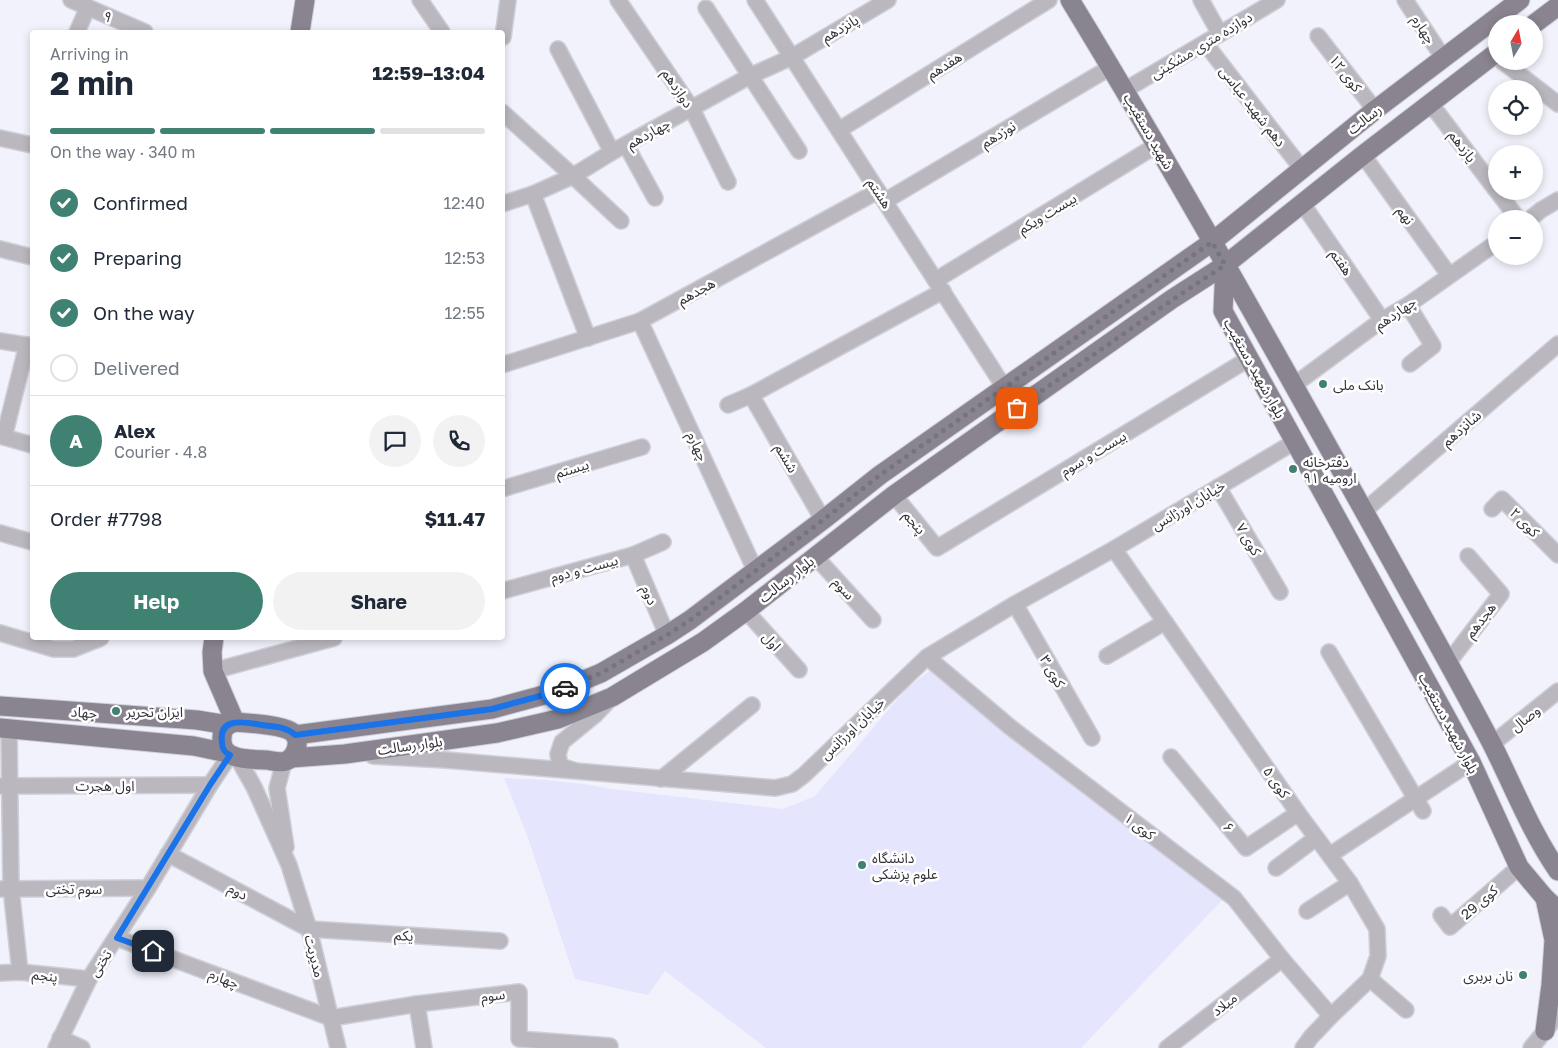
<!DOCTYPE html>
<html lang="en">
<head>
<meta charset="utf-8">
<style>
  :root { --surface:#fff; --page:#f2f2f3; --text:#1f2937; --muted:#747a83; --line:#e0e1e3; --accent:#3f8172 }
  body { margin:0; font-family:"Golos Text","Noto Sans Arabic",sans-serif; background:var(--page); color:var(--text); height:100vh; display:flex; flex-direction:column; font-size:19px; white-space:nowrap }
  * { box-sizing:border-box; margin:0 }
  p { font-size:16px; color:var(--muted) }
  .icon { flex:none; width:28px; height:28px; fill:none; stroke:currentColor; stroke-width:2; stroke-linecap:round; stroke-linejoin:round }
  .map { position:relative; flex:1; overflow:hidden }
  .details { position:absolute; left:30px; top:30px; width:475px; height:610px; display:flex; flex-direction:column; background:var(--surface); border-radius:5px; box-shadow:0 2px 8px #0003 }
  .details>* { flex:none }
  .needle { width:32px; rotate:10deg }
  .buttons { position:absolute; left:1488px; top:15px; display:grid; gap:10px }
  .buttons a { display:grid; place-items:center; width:55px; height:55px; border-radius:50%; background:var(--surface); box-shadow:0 2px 8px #0003; font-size:25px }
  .pin { position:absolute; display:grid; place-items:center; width:42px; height:42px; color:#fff; margin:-21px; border-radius:10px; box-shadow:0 2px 8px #0006 }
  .courier { position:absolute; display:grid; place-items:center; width:50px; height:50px; margin:-25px; border:4px solid #1a73e8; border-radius:50%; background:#fff; color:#222; box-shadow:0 1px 6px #0007 }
  .overview em { font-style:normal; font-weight:700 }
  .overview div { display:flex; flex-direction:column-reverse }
  .overview { display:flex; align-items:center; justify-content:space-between; height:85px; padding:0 20px }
  h1 { font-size:32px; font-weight:700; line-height:38px }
  .bar { display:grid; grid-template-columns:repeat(4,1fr); gap:8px 5px; align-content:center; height:60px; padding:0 20px }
  .bar i { height:6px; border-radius:4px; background:var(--line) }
  .bar .on { background:var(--accent) }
  .bar p { grid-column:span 4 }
  .line { display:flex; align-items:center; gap:12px; padding:0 20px; border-top:1px solid var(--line) }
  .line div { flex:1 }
  .round { display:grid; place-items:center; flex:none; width:52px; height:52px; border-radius:26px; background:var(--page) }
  ol { padding:0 20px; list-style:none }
  li { display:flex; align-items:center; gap:15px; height:55px }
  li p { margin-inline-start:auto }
  li .icon { padding:5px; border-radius:50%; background:var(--accent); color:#fff; stroke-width:4 }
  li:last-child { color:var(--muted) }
  li i { width:28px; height:28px; border:2px solid var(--line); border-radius:50% }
  .primary-button { display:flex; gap:10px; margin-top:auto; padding:10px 20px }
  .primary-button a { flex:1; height:58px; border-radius:30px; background:var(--accent); color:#fff; font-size:20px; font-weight:700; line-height:58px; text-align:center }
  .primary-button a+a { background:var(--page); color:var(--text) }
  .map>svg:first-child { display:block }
</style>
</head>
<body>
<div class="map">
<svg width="1558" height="1048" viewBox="0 0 1558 1048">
  <rect width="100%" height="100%" fill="#f2f2fc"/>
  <polygon fill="#e5e5fd" points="931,670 1226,896 1081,1048 766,1048 665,971 648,995 575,979 527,835 504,778 546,780 582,784 612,789 783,809 815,796 907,688"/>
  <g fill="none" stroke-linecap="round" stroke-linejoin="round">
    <defs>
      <g id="minor">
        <polyline points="71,0 145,32"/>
        <polyline points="420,0 442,32"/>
        <polyline points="618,0 692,109 728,182"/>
        <polyline points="755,0 1004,387"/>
        <polyline points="1201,0 1220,34"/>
        <polyline points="1405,0 1444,59"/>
        <polyline points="706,8 799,151"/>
        <polyline points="77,32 88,7"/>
        <polyline points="1318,36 1375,110"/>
        <polyline points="503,37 508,0"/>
        <polyline points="1205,43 1302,169"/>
        <polyline points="558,49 612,152"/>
        <polyline points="1502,61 1558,104"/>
        <polyline points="1125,90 1277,0"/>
        <polyline points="1427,106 1437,112 1496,190"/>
        <polyline points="502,112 573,176 621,221"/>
        <polyline points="839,130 1049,0"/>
        <polyline points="0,138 32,145"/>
        <polyline points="626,145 655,198"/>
        <polyline points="1363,155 1449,275"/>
        <polyline points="1497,191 1518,219"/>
        <polyline points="533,194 588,338"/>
        <polyline points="885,201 1111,67"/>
        <polyline points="1302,203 1382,320"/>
        <polyline points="502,204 533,194 573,176 612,152 750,76 792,57 888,0"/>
        <polyline points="1530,219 1541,210 1558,200"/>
        <polyline points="0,249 32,257"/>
        <polyline points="936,280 1157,145"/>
        <polyline points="1408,305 1433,346 1410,364"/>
        <polyline points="640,321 755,570"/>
        <polyline points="0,341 32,346"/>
        <polyline points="502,365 640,321 878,191"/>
        <polyline points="1294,385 1382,320 1408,305 1496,243"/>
        <polyline points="751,395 823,520"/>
        <polyline points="728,405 751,395 943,291"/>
        <polyline points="0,436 32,445"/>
        <polyline points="4,437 27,345"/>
        <polyline points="1218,487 1280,592"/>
        <polyline points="502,489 642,447"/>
        <polyline points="894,495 937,548 1250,358"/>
        <polyline points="1492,509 1502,499 1558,555"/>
        <polyline points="1364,511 1558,344"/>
        <polyline points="0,533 32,542"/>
        <polyline points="1114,549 1298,813 1350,883 1377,929 1378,956 1370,979 1331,1016 1311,1037 1303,1048"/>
        <polyline points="633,555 667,635"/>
        <polyline points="815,556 873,620"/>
        <polyline points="502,591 633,555 663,542"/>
        <polyline points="1015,604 1092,738"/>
        <polyline points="746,611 799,670"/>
        <polyline points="0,633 54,649 73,649 101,638"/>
        <polyline points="1329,652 1423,811"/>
        <polyline points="1107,656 1165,622"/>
        <polyline points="927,657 1010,727 1234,898 1282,959 1331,1016"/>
        <polyline points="1448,663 1501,594 1468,556"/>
        <polyline points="213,671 334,638"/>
        <polyline points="9,728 11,888 20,972"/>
        <polyline points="1492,744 1558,691"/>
        <polyline points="373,756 446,760 775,788 792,784 804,775 927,657 1015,604 1114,549 1296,441"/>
        <polyline points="237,757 254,787 289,865 309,929 338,1048"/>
        <polyline points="1171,757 1246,848 1298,813"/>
        <polyline points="284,762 277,788 286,847"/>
        <polyline points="573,770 560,766 558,754 562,742 595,715 611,698"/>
        <polyline points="661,779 752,705"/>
        <polyline points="1,786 210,785"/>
        <polyline points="168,854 309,929 500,941"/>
        <polyline points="1330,855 1471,762"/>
        <polyline points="1276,868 1316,838"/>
        <polyline points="0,889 148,888"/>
        <polyline points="1307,911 1350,883"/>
        <polyline points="1441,915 1450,927 1519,867"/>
        <polyline points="117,938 331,1018 417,1004 519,992 519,1039 610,1046"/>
        <polyline points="0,973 20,972 89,979"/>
        <polyline points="1370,979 1406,1010"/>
        <polyline points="417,1004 424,1048"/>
        <polyline points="60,1038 82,1048"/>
        <polyline points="56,1048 89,979 148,888 210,785 230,755"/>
        <polyline points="1167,1048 1282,959"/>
        <polyline points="1531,1048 1558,1015"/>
      </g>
      <g id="major">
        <path d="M1070 0C1192 200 1305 405 1419 610 1444 655 1469 700 1493 746 1514 788 1531 832 1558 871"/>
        <polyline points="1534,24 1558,6"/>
        <polyline points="300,32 305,0"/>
        <polyline points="1225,265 1223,311 1471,762 1519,867 1545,898 1558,910"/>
        <polyline points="214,638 212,652 213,671 235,722"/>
        <polyline points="0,706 197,720 228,725"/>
        <path d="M235 722C249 723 282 725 292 732 302 740 296 757 286 761 280 763 273 761 267 760 250 759 220 761 222 738 222 728 227 725 235 722Z"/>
        <polyline points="0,728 194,746 227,753"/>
        <polyline points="295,735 492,709 555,692 601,673 667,635 690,620 823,520 880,475 1212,242 1375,110 1520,0"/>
        <polyline points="291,758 345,754 497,733 558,719 612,697 703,642 746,611 894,495 1172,299 1225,265 1363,155 1496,53"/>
        <polyline points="1545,898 1554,940 1551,985 1545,1031"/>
      </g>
    </defs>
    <use href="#minor" stroke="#cfcfd9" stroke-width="18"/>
    <use href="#major" stroke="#cfcfd9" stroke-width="21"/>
    <use href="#minor" stroke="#bab7be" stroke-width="15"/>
    <use href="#major" stroke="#8a8490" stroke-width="19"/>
  </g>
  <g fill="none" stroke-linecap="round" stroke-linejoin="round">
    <polyline stroke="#75757d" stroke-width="5" stroke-dasharray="0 9" points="565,688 601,673 667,635 690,620 823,520 880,475 1212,242 1225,265 1172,300 1017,408"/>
    <path stroke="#1a73e8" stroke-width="6" d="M153 951 117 938 210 785 230 755C225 753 222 748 222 743 218 716 245 722 262 725 273 727 286 726 295 735L492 709 555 692 565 688"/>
  </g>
  <g fill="#3f8172" stroke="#fff" stroke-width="2">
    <circle cx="1323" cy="384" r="5"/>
    <circle cx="1293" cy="469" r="5"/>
    <circle cx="116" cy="711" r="5"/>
    <circle cx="862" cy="865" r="5"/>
    <circle cx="1523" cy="975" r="5"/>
  </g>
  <g text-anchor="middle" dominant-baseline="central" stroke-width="5" stroke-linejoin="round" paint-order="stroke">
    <g font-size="14" fill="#323238" stroke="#fff">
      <text transform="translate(108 16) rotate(24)">۹</text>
      <text transform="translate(840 28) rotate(-30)">پانزدهم</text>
      <text transform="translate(1424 29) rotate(57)">چهارم</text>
      <text transform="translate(1201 45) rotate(-31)">دوازده متری مشکینی</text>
      <text transform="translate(944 65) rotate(-32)">هفدهم</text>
      <text transform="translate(1346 73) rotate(52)">کوی ۱۲</text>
      <text transform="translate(678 88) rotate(56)">دوازدهم</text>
      <text transform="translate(1253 106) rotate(52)">دهم شهید عباسی</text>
      <text transform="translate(1364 119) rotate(-38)">رسالت</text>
      <text transform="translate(1149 131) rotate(60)">شهید دستغیب</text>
      <text transform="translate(648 133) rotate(-29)">چهاردهم</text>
      <text transform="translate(998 134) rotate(-31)">نوزدهم</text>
      <text transform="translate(1463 146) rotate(53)">یازدهم</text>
      <text transform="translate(880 193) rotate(57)">هشتم</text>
      <text transform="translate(1047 213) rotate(-31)">بیست ویکم</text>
      <text transform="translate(1406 215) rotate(54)">نهم</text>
      <text transform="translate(1342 262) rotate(56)">هفتم</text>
      <text transform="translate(696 291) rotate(-29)">هجدهم</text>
      <text transform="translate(1395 313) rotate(-34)">چهاردهم</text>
      <text transform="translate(1255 368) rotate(61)">بلوار شهید دستغیب</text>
      <text transform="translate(1461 428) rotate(-41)">شانزدهم</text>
      <text transform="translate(698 446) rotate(65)">چهارم</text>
      <text transform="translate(1093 453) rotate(-31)">بیست و سوم</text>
      <text transform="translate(787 458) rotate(60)">ششم</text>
      <text transform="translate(572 468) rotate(-17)">بیستم</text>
      <text transform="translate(1188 505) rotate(-31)">خیابان اورژانس</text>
      <text transform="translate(915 522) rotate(50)">پنجم</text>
      <text transform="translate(1525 522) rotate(45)">کوی ۲</text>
      <text transform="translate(1249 539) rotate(59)">کوی ۷</text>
      <text transform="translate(584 568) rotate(-15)">بیست و دوم</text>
      <text transform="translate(786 579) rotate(-38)">بلوار رسالت</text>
      <text transform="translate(844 588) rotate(47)">سوم</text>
      <text transform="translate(650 595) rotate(67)">دوم</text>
      <text transform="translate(1480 620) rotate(-52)">هجدهم</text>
      <text transform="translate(772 641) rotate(48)">اول</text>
      <text transform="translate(1053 671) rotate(60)">کوی ۳</text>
      <text transform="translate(84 712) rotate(4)">جهاد</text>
      <text transform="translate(1525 718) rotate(-39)">وصال</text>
      <text transform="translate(1449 723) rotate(62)">بلوار شهید دستغیب</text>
      <text transform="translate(852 728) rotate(-44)">خیابان اورژانس</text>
      <text transform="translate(410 745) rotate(-8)">بلوار رسالت</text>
      <text transform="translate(1277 782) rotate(55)">کوی ۵</text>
      <text x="105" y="785">اول هجرت</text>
      <text transform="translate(1140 826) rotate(37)">کوی ۱</text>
      <text transform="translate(1229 827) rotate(51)">۶</text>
      <text x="74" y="888">سوم تختی</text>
      <text transform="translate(238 891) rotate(28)">دوم</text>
      <text transform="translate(1479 902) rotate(-41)">کوی 29</text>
      <text transform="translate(404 935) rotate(4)">یکم</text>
      <text transform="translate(315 956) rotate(76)">مدیریت</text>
      <text transform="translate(100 963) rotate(-57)">تختی</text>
      <text transform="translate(45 975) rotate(6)">پنجم</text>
      <text transform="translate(224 978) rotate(21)">چهارم</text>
      <text transform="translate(493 995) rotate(-7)">سوم</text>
      <text transform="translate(1224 1004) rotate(-38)">میلاد</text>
    </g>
    <g font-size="14" fill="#323238" stroke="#fff" text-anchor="start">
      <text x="1333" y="384">بانک ملی</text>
      <text x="1303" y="461">دفترخانه<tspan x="1303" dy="16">۹۱ ارومیه</tspan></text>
      <text x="126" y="711">ایران تحریر</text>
      <text x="872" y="857">دانشگاه<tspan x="872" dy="16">علوم پزشکی</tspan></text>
      <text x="1513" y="975" text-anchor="end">نان بربری</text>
    </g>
  </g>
</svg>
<div class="buttons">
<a><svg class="needle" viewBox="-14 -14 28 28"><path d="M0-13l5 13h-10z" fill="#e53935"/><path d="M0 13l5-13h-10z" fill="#747a83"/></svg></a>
<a><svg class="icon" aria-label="locate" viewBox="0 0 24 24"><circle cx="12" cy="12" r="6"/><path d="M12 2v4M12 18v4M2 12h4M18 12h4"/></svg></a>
<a>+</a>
<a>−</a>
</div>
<div class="pin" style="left:1017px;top:408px;background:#ea580c"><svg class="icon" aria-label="bag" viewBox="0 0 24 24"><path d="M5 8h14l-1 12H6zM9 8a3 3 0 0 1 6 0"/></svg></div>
<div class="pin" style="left:153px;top:951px;background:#1f2937"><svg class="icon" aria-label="home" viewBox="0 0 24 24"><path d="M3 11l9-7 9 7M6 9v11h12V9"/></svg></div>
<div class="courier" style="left:565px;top:688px"><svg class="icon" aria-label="car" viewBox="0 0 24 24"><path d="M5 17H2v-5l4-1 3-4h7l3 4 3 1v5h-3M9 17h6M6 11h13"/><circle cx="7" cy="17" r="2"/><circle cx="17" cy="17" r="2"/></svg></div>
<section class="details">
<div class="overview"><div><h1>2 min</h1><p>Arriving in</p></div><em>12:59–13:04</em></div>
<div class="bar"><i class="on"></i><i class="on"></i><i class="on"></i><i></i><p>On the way · 340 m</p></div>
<ol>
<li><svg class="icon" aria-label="check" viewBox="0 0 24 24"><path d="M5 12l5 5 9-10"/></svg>Confirmed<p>12:40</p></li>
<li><svg class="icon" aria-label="check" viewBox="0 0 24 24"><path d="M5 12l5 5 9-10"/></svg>Preparing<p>12:53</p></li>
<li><svg class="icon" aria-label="check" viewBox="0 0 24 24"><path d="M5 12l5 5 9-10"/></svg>On the way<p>12:55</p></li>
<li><i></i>Delivered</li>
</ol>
<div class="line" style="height:90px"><b class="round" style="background:var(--accent);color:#fff">A</b><div><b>Alex</b><p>Courier · 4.8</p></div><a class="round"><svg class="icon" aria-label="chat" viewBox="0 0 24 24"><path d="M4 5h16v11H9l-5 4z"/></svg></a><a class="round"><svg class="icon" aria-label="phone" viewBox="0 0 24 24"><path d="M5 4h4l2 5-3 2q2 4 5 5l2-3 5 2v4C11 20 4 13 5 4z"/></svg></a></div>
<div class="line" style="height:65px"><div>Order #7798</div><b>$11.47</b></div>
<div class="primary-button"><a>Help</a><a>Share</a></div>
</section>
</div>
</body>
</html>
